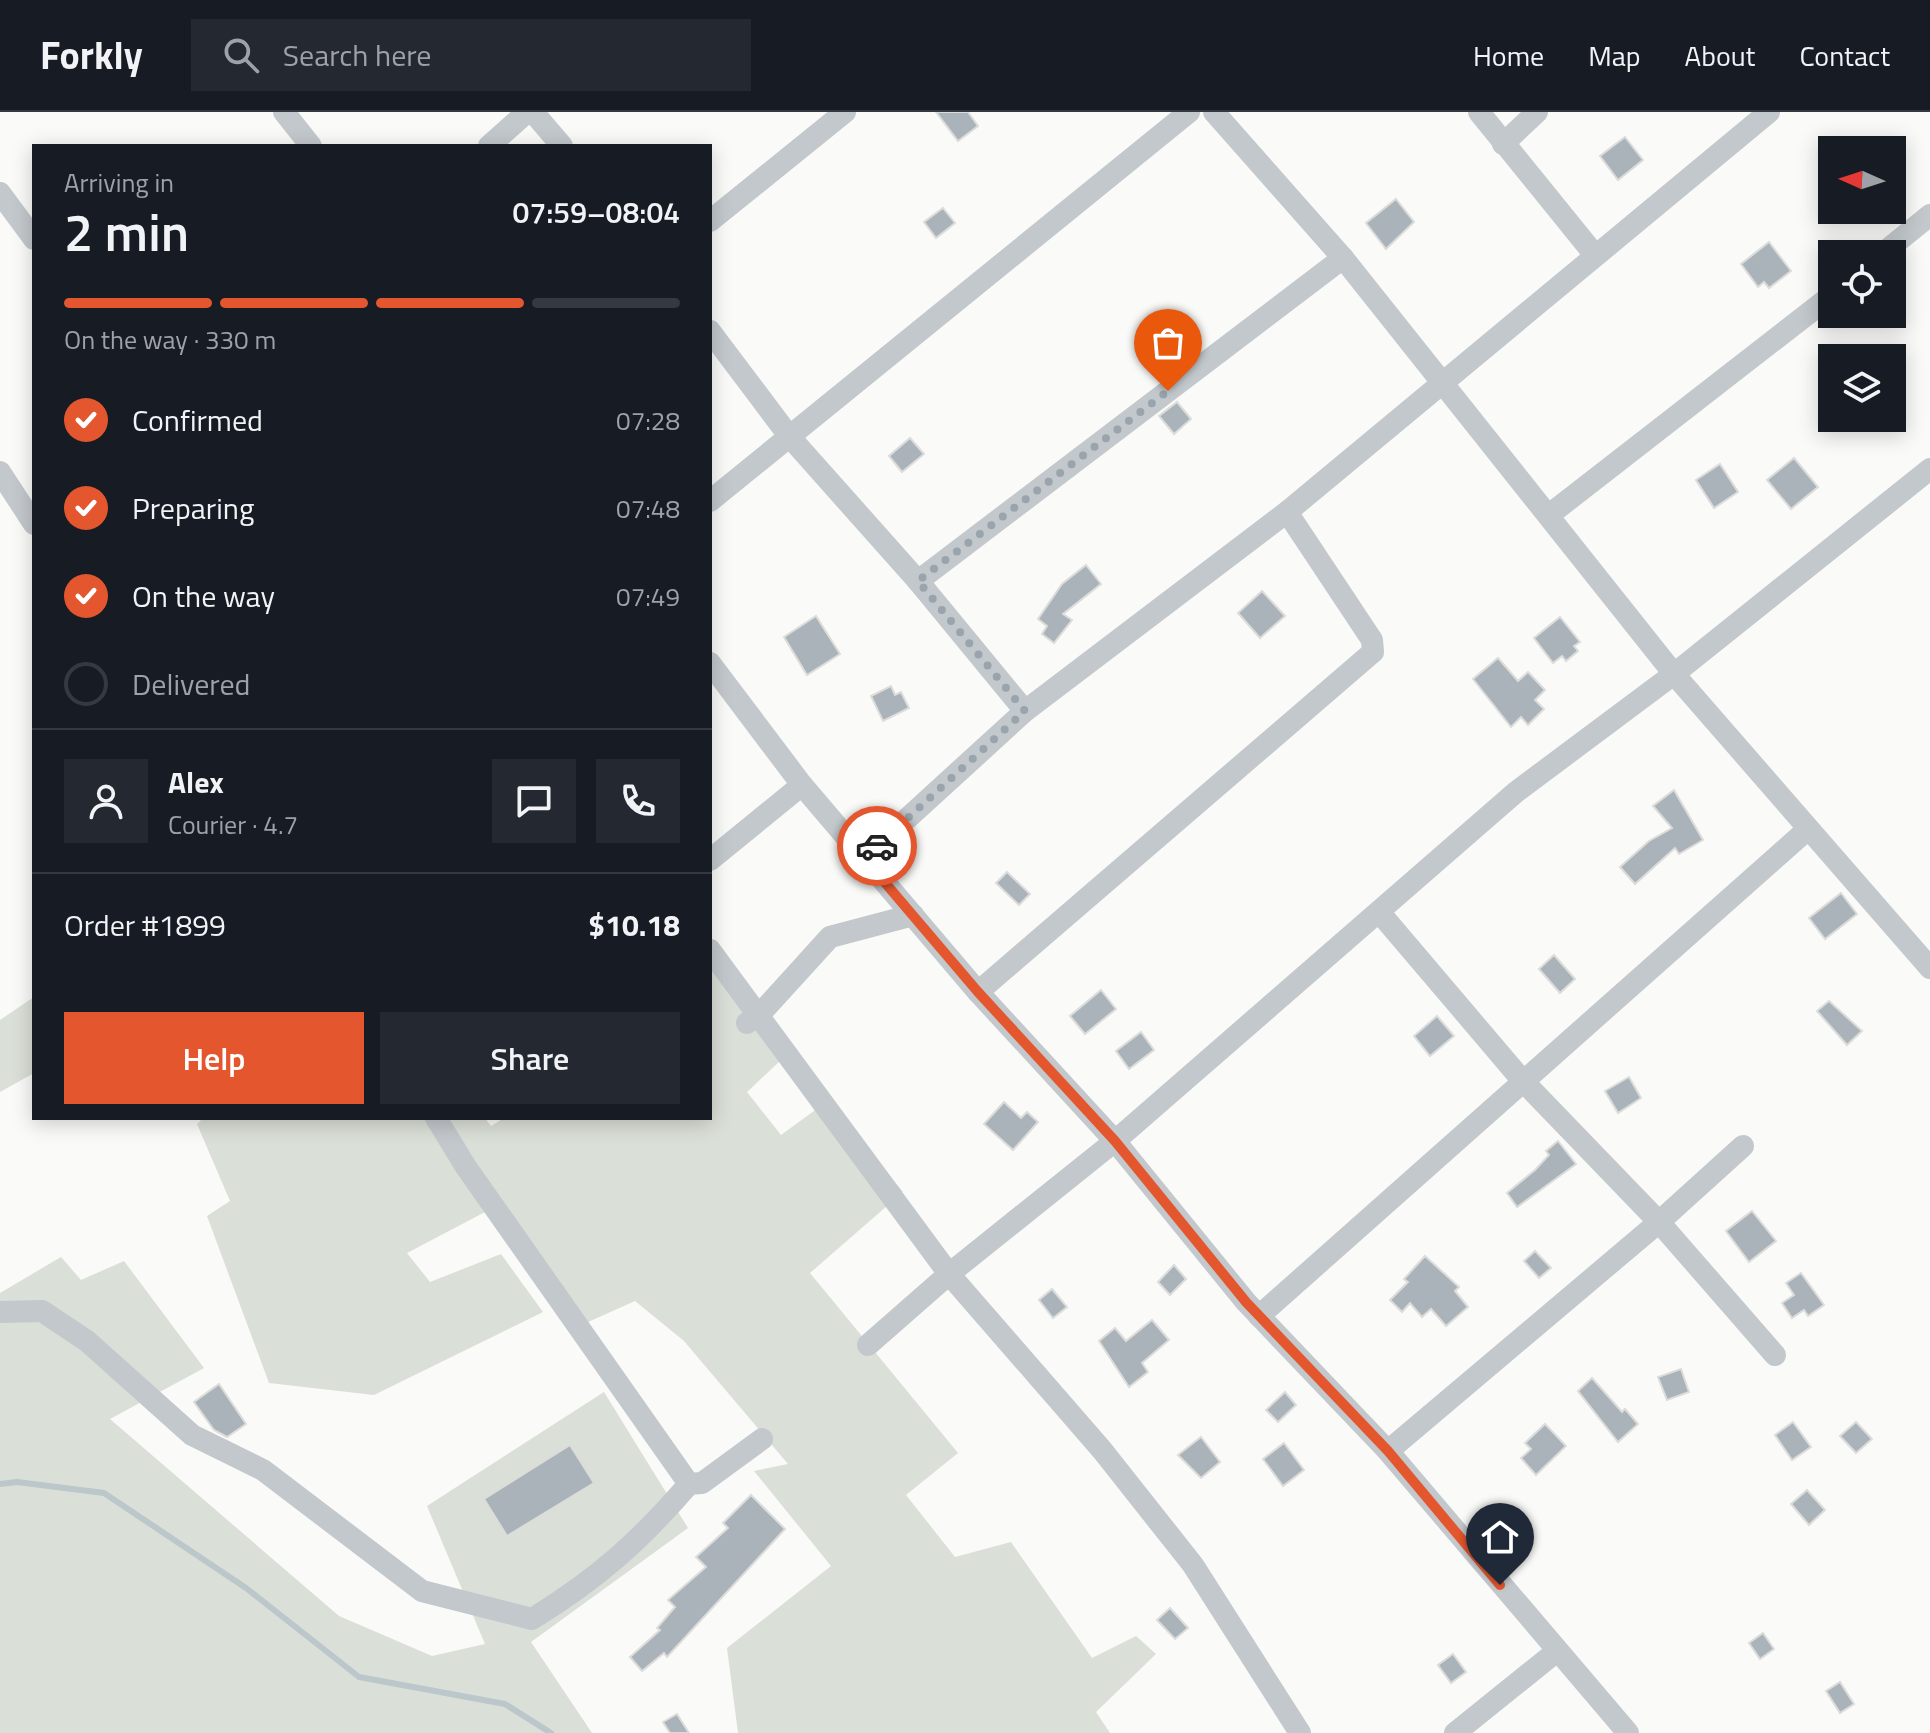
<!DOCTYPE html>
<html lang="en">
<head>
<meta charset="utf-8">
<style>
  :root { --surface:#171b24; --page:#242831; --text:#f1f3f6; --muted:#9ea1a6; --line:#363941; --accent:#e4572e }
  body { margin:0; font-family:"Titillium Web",sans-serif; background:var(--page); color:var(--text); height:100vh; display:flex; flex-direction:column; font-size:30px; white-space:nowrap }
  * { box-sizing:border-box; margin:0 }
  p { font-size:26px; color:var(--muted) }
  .icon { flex:none; width:44px; height:44px; fill:none; stroke:currentColor; stroke-width:2; stroke-linecap:round; stroke-linejoin:round }
  .map { position:relative; flex:1; overflow:hidden }
  .details { position:absolute; left:32px; top:32px; width:680px; height:976px; display:flex; flex-direction:column; background:var(--surface); border-radius:0px; box-shadow:0 4px 20px #0003 }
  .details>* { flex:none }
  .needle { width:52px; rotate:273deg }
  .fabs { position:absolute; left:1818px; top:24px; display:grid; gap:16px }
  .fabs a { display:grid; place-items:center; width:88px; height:88px; border-radius:0px; background:var(--surface); box-shadow:0 4px 20px #0003; font-size:40px }
  .pin { position:absolute; display:grid; place-items:center; width:68px; height:68px; color:#fff; margin:-82px -34px; border-radius:50% 50% 50% 0; rotate:-45deg; box-shadow:0 0 8px #0007 }
  .pin .icon { rotate:45deg }
  .courier { position:absolute; display:grid; place-items:center; width:80px; height:80px; margin:-40px; border:6px solid #e4572e; border-radius:50%; background:#fff; color:#222; box-shadow:0 2px 10px #0007 }
  .summary em { font-style:normal; font-weight:600 }
  .summary div { display:flex; flex-direction:column-reverse }
  .summary { display:flex; align-items:center; justify-content:space-between; height:136px; padding:0 32px }
  h1 { font-size:52px; font-weight:600; line-height:60px }
  .bar { display:grid; grid-template-columns:repeat(4,1fr); gap:12px 8px; align-content:center; height:96px; padding:0 32px }
  .bar i { height:10px; border-radius:6px; background:var(--line) }
  .bar .active { background:var(--accent) }
  .bar p { grid-column:span 4 }
  .line { display:flex; align-items:center; gap:20px; padding:0 32px; border-top:2px solid var(--line) }
  .line div { flex:1 }
  .round { display:grid; place-items:center; flex:none; width:84px; height:84px; border-radius:0px; background:var(--page) }
  ol { padding:0 32px; list-style:none }
  li { display:flex; align-items:center; gap:24px; height:88px }
  li p { margin-inline-start:auto }
  li .icon { padding:8px; border-radius:50%; background:var(--accent); color:#fff; stroke-width:4 }
  li:last-child { color:var(--muted) }
  li i { width:44px; height:44px; border:4px solid var(--line); border-radius:50% }
  .action { display:flex; gap:16px; margin-top:auto; padding:16px 32px }
  .action a { flex:1; height:92px; border-radius:0px; background:var(--accent); color:#fff; font-size:32px; font-weight:600; line-height:92px; text-align:center }
  .action a+a { background:var(--page); color:var(--text) }
  header { display:flex; align-items:center; gap:48px; box-sizing:border-box; height:112px; padding:0 40px; background:var(--surface); border-bottom:2px solid var(--line) }
  header strong { font-size:38px }
  nav { display:flex; gap:44px; margin-inline-start:auto; font-size:28px }
  .search { width:560px; height:72px; background:var(--page); display:flex; align-items:center; gap:20px; box-sizing:border-box; padding:0 28px; border-radius:0px; color:var(--muted); font-size:30px }
  .map>svg:first-child { display:block }
</style>
</head>
<body>
<header>
<strong>Forkly</strong>
<div class="search"><svg class="icon" aria-label="search" viewBox="0 0 24 24"><circle cx="10" cy="10" r="6"/><path d="M15 15l6 6"/></svg>Search here</div>
<nav><a>Home</a><a>Map</a><a>About</a><a>Contact</a></nav>
</header>
<div class="map">
<svg width="1930" height="1621" viewBox="0 0 1930 1621">
  <rect width="100%" height="100%" fill="#fafaf8"/>
  <g fill="#dadfd7">
    <polygon points="710,850 780,949 747,980 781,1023 829,988 903,1080 810,1161 958,1341 906,1383 955,1445 1011,1430 1092,1546 1136,1524 1156,1542 1096,1600 1110,1621 738,1621 727,1536 831,1454 754,1359 788,1352 684,1229 635,1189 577,1215 487,1099 407,1141 430,1170 501,1142 543,1200 374,1283 269,1271 207,1104 230,1089 197,1012 203,1006 485,1006 491,1014 504,1006 710,1006"/>
    <polygon points="34,885 34,961 0,980 0,908"/>
    <polygon points="61,1145 81,1168 124,1149 204,1256 110,1307 339,1504 432,1544 485,1532 427,1394 604,1280 688,1416 531,1530 592,1621 0,1621 0,1181"/>
  </g>
  <g fill="none" stroke-linecap="round" stroke-linejoin="round">
    <polyline stroke="#bbc7cb" stroke-width="6" points="0,1372 17,1370 104,1381 246,1476 359,1565 505,1592 551,1621"/>
  </g>
  <g fill="#aab3b9" stroke="#dcdcda" stroke-width="2">
    <polygon points="936,0 968,0 978,14 958,29"/>
    <polygon points="1625,25 1643,48 1618,68 1600,44"/>
    <polygon points="1396,87 1414,110 1386,137 1366,111"/>
    <polygon points="943,96 955,111 936,126 924,110"/>
    <polygon points="1769,130 1791,159 1769,176 1764,170 1758,175 1741,152"/>
    <polygon points="1177,290 1191,307 1174,322 1159,304"/>
    <polygon points="910,326 924,342 902,360 889,344"/>
    <polygon points="1794,346 1818,375 1791,397 1767,368"/>
    <polygon points="1720,352 1738,380 1714,396 1696,368"/>
    <polygon points="1086,453 1101,472 1063,502 1072,508 1054,531 1042,522 1047,514 1038,507 1062,472"/>
    <polygon points="1262,479 1285,504 1260,526 1238,501"/>
    <polygon points="816,504 840,542 807,563 784,525"/>
    <polygon points="1560,505 1580,530 1574,534 1578,539 1566,549 1562,544 1553,551 1534,526"/>
    <polygon points="1498,546 1518,569 1528,560 1545,578 1535,588 1544,597 1528,613 1521,605 1511,615 1473,567"/>
    <polygon points="891,574 895,583 901,580 909,596 883,609 871,584"/>
    <polygon points="1674,678 1703,728 1679,742 1675,736 1635,772 1620,755 1649,729 1672,716 1653,694"/>
    <polygon points="1007,760 1030,782 1019,793 996,771"/>
    <polygon points="1841,781 1857,802 1825,827 1809,806"/>
    <polygon points="1554,843 1575,867 1560,881 1539,857"/>
    <polygon points="1101,878 1116,897 1085,922 1070,904"/>
    <polygon points="1829,889 1862,919 1847,933 1817,899"/>
    <polygon points="1437,904 1454,924 1430,944 1414,924"/>
    <polygon points="1141,920 1154,938 1129,957 1116,939"/>
    <polygon points="1629,965 1641,986 1618,1001 1605,979"/>
    <polygon points="1004,990 1021,1006 1027,1000 1038,1010 1013,1038 984,1012"/>
    <polygon points="1558,1029 1576,1052 1517,1095 1507,1081 1535,1058 1549,1043 1546,1039"/>
    <polygon points="1752,1099 1776,1129 1749,1150 1726,1119"/>
    <polygon points="1535,1139 1551,1156 1539,1166 1524,1149"/>
    <polygon points="1425,1144 1459,1175 1455,1179 1468,1195 1446,1214 1431,1197 1422,1205 1410,1191 1402,1200 1390,1188 1408,1170 1404,1167"/>
    <polygon points="1174,1153 1186,1167 1170,1183 1158,1170"/>
    <polygon points="1801,1161 1824,1193 1808,1204 1804,1198 1792,1206 1782,1191 1794,1183 1786,1171"/>
    <polygon points="1052,1177 1067,1195 1053,1206 1039,1188"/>
    <polygon points="1152,1208 1169,1228 1142,1251 1148,1260 1129,1275 1099,1229 1115,1216 1126,1229"/>
    <polygon points="1681,1257 1689,1280 1667,1288 1658,1265"/>
    <polygon points="1592,1266 1622,1300 1625,1297 1638,1312 1618,1330 1578,1279"/>
    <polygon points="219,1272 246,1312 227,1325 214,1318 194,1290"/>
    <polygon points="1285,1280 1296,1293 1278,1310 1266,1298"/>
    <polygon points="1793,1310 1811,1335 1792,1348 1775,1323"/>
    <polygon points="1856,1310 1872,1327 1856,1341 1840,1324"/>
    <polygon points="1545,1312 1566,1334 1536,1363 1521,1346 1531,1337 1525,1331"/>
    <polygon points="1201,1325 1220,1350 1201,1366 1178,1343"/>
    <polygon points="1284,1331 1304,1358 1283,1374 1263,1347"/>
    <polygon points="570,1333 594,1371 507,1424 484,1387"/>
    <polygon points="1807,1378 1825,1398 1809,1413 1791,1392"/>
    <polygon points="751,1383 785,1417 667,1545 664,1541 642,1559 630,1545 660,1518 657,1516 675,1495 668,1488 706,1455 696,1445 728,1416 723,1411"/>
    <polygon points="1170,1496 1188,1516 1175,1527 1157,1508"/>
    <polygon points="1763,1521 1774,1537 1760,1547 1749,1531"/>
    <polygon points="1453,1542 1466,1560 1451,1571 1438,1553"/>
    <polygon points="1840,1570 1854,1592 1840,1601 1826,1579"/>
    <polygon points="677,1602 689,1621 670,1621 663,1610"/>
  </g>
  <g fill="none" stroke-linecap="round" stroke-linejoin="round">
    <g stroke="#c3c8cc" stroke-width="22">
      <polyline points="284,0 311,34"/>
      <polyline points="533,0 562,34"/>
      <polyline points="1214,0 1343,146 1674,562 1930,856"/>
      <polyline points="1479,0 1594,142"/>
      <polyline points="1503,32 1537,0"/>
      <polyline points="489,34 527,0"/>
      <polyline points="0,81 34,127"/>
      <polyline points="710,109 845,0"/>
      <polyline points="1882,142 1930,103"/>
      <polyline points="710,219 789,324 918,469 1025,599"/>
      <polyline points="0,360 34,412"/>
      <polyline points="710,389 1189,0"/>
      <polyline points="1549,403 1832,183"/>
      <polyline points="918,469 1343,146"/>
      <polyline points="710,551 802,673 978,880 1115,1029 1246,1190 1388,1339 1628,1621"/>
      <polyline points="864,746 1025,599 1287,400 1769,0"/>
      <polyline points="710,748 802,673"/>
      <polyline points="1380,801 1522,968 1659,1110 1388,1339"/>
      <polyline points="710,838 949,1162 1102,1338 1193,1453 1300,1621"/>
      <polyline points="978,880 1373,540 1372,528 1287,400"/>
      <polyline points="747,911 760,902 830,825 913,803"/>
      <polyline points="436,1006 466,1055 689,1372"/>
      <polyline points="1743,1034 1659,1110 1775,1243"/>
      <path d="M0 1200 42 1199 87 1229 192 1323 263 1358 422 1479 532 1507C597 1467 639 1430 689 1372L702 1371 762 1327"/>
      <polyline points="1259,1204 1808,717"/>
      <polyline points="868,1233 949,1162 1115,1029 1516,680 1674,562 1930,357"/>
      <polyline points="1455,1621 1557,1539"/>
    </g>
  </g>
  <g fill="none" stroke-linecap="round" stroke-linejoin="round">
    <polyline stroke="#99a4ac" stroke-width="8" stroke-dasharray="0 14.4" points="877,734 1025,599 918,469 1168,279"/>
    <polyline stroke="#e4572e" stroke-width="10" points="877,734 864,746 978,880 1115,1029 1246,1190 1388,1339 1500,1473"/>
  </g>
</svg>
<div class="fabs">
<a><svg class="needle" viewBox="-14 -14 28 28"><path d="M0-13l5 13h-10z" fill="#e53935"/><path d="M0 13l5-13h-10z" fill="#9ea1a6"/></svg></a>
<a><svg class="icon" aria-label="locate" viewBox="0 0 24 24"><circle cx="12" cy="12" r="6"/><path d="M12 2v4M12 18v4M2 12h4M18 12h4"/></svg></a>
<a><svg class="icon" aria-label="layers" viewBox="0 0 24 24"><path d="M12 4l9 5-9 5-9-5zM3 14l9 5 9-5"/></svg></a>
</div>
<div class="pin" style="left:1168px;top:279px;background:#ea580c"><svg class="icon" aria-label="bag" viewBox="0 0 24 24"><path d="M5 8h14l-1 12H6zM9 8a3 3 0 0 1 6 0"/></svg></div>
<div class="pin" style="left:1500px;top:1473px;background:#1f2937"><svg class="icon" aria-label="home" viewBox="0 0 24 24"><path d="M3 11l9-7 9 7M6 9v11h12V9"/></svg></div>
<div class="courier" style="left:877px;top:734px"><svg class="icon" aria-label="car" viewBox="0 0 24 24"><path d="M5 17H2v-5l4-1 3-4h7l3 4 3 1v5h-3M9 17h6M6 11h13"/><circle cx="7" cy="17" r="2"/><circle cx="17" cy="17" r="2"/></svg></div>
<section class="details">
<div class="summary"><div><h1>2 min</h1><p>Arriving in</p></div><em>07:59–08:04</em></div>
<div class="bar"><i class="active"></i><i class="active"></i><i class="active"></i><i></i><p>On the way · 330 m</p></div>
<ol>
<li><svg class="icon" aria-label="check" viewBox="0 0 24 24"><path d="M5 12l5 5 9-10"/></svg>Confirmed<p>07:28</p></li>
<li><svg class="icon" aria-label="check" viewBox="0 0 24 24"><path d="M5 12l5 5 9-10"/></svg>Preparing<p>07:48</p></li>
<li><svg class="icon" aria-label="check" viewBox="0 0 24 24"><path d="M5 12l5 5 9-10"/></svg>On the way<p>07:49</p></li>
<li><i></i>Delivered</li>
</ol>
<div class="line" style="height:144px"><a class="round"><svg class="icon" aria-label="person" viewBox="0 0 24 24"><circle cx="12" cy="8" r="4"/><path d="M4 21q1-7 8-7t8 7"/></svg></a><div><b>Alex</b><p>Courier · 4.7</p></div><a class="round"><svg class="icon" aria-label="chat" viewBox="0 0 24 24"><path d="M4 5h16v11H9l-5 4z"/></svg></a><a class="round"><svg class="icon" aria-label="phone" viewBox="0 0 24 24"><path d="M5 4h4l2 5-3 2q2 4 5 5l2-3 5 2v4C11 20 4 13 5 4z"/></svg></a></div>
<div class="line" style="height:104px"><div>Order #1899</div><b>$10.18</b></div>
<div class="action"><a>Help</a><a>Share</a></div>
</section>
</div>
</body>
</html>
